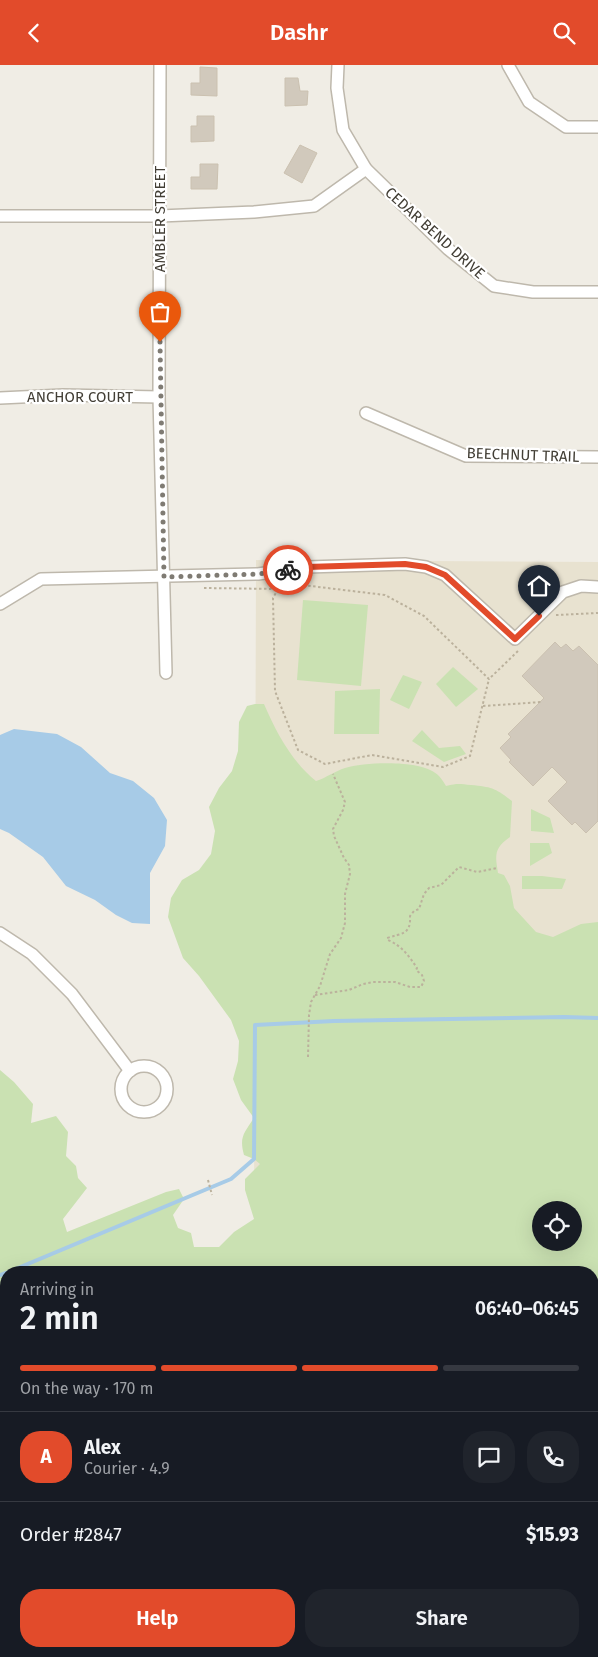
<!DOCTYPE html>
<html lang="en">
<head>
<meta charset="utf-8">
<style>
  :root { --surface:#171b24; --page:#20242c; --text:#f1f3f6; --muted:#9ea1a6; --line:#363941; --accent:#e24b2b }
  body { margin:0; font-family:"Fira Sans",sans-serif; background:var(--page); color:var(--text); height:100vh; display:flex; flex-direction:column; font-size:19px; white-space:nowrap }
  * { box-sizing:border-box; margin:0 }
  p { font-size:16px; color:var(--muted) }
  .icon { flex:none; width:28px; height:28px; fill:none; stroke:currentColor; stroke-width:2; stroke-linecap:round; stroke-linejoin:round }
  .map { position:relative; flex:1; overflow:hidden }
  .drawer { position:absolute; left:0px; top:1201px; width:599px; height:391px; display:flex; flex-direction:column; background:var(--surface); border-radius:20px 20px 0 0; box-shadow:0 5px 20px #0002 }
  .drawer>* { flex:none }
  .fabs { position:absolute; left:532px; top:1136px; display:grid; gap:10px }
  .fabs a { display:grid; place-items:center; width:50px; height:50px; border-radius:50%; background:var(--surface); box-shadow:0 5px 20px #0002; font-size:25px }
  .pin { position:absolute; display:grid; place-items:center; width:42px; height:42px; color:#fff; margin:-51px -21px; border-radius:50% 50% 50% 0; rotate:-45deg; box-shadow:0 0 5px #0007 }
  .pin .icon { rotate:45deg }
  .courier { position:absolute; display:grid; place-items:center; width:50px; height:50px; margin:-25px; border:4px solid #e24b2b; border-radius:50%; background:#fff; color:#222; box-shadow:0 1px 6px #0007 }
  .headline em { font-style:normal; font-weight:600 }
  .headline div { display:flex; flex-direction:column-reverse }
  .headline { display:flex; align-items:center; justify-content:space-between; height:85px; padding:0 20px }
  h1 { font-size:32px; font-weight:600; line-height:38px }
  .bar { display:grid; grid-template-columns:repeat(4,1fr); gap:8px 5px; align-content:center; height:60px; padding:0 20px }
  .bar i { height:6px; border-radius:4px; background:var(--line) }
  .bar .selected { background:var(--accent) }
  .bar p { grid-column:span 4 }
  .line { display:flex; align-items:center; gap:12px; padding:0 20px; border-top:1px solid var(--line) }
  .line div { flex:1 }
  .round { display:grid; place-items:center; flex:none; width:52px; height:52px; border-radius:20px; background:var(--page) }
  .action { display:flex; gap:10px; margin-top:auto; padding:10px 20px }
  .action a { flex:1; height:58px; border-radius:20px; background:var(--accent); color:#fff; font-size:20px; font-weight:600; line-height:58px; text-align:center }
  .action a+a { background:var(--page); color:var(--text) }
  header { display:flex; justify-content:space-between; align-items:center; height:65px; padding:0 20px; background:var(--accent); color:#fff; font-size:22px; font-weight:600 }
  .map>svg:first-child { display:block }
</style>
</head>
<body>
<header><svg class="icon" aria-label="back" viewBox="0 0 24 24"><path d="M15 5l-7 7 7 7"/></svg>Dashr<svg class="icon" aria-label="search" viewBox="0 0 24 24"><circle cx="10" cy="10" r="6"/><path d="M15 15l6 6"/></svg></header>
<div class="map">
<svg width="598" height="1592" viewBox="0 0 598 1592">
  <rect width="100%" height="100%" fill="#f0ede5"/>
  <polygon fill="#e8e2d0" points="256,495 598,497 598,1154 574,1145 541,1145 254,1154"/>
  <g fill="#cae1b2" fill-rule="evenodd">
    <polygon points="303,535 368,540 361,621 297,615"/>
    <polygon points="453,602 478,624 456,642 436,619"/>
    <polygon points="403,610 422,617 409,644 390,635"/>
    <polygon points="380,624 379,669 334,669 335,626"/>
    <path d="M255 639H264C276 667 292 697 316 716 326 713 335 706 345 703 366 697 423 694 439 711 442 714 444 718 446 721 458 718 460 719 471 720 492 722 495 723 512 736L510 772C494 783 495 790 498 808L504 810 510 821 514 843 536 867 553 872 581 859 598 857V1346L592 1341V1208H6V1586H577L578 1592H0V1005L14 1017 33 1039 31 1058 56 1051 68 1067 66 1091 76 1101 78 1113 87 1123 63 1154 67 1167 166 1127 179 1124 184 1134 173 1150 178 1163 191 1168 194 1182H219L234 1167 254 1154 245 1125V1114L260 1099 254 1094 244 1090C239 1072 244 1068 254 1053L241 1035 233 1014 238 996 239 976 231 955 199 911 183 893 168 852 171 833 182 815 199 805 211 789 215 766 209 742 219 723 232 706 238 686 239 657 247 641ZM541 1145H574V1178H541Z"/>
    <polygon points="422,665 439,683 460,681 466,689 444,697 412,676"/>
    <polygon points="531,744 550,753 554,768 531,766"/>
    <polygon points="530,778 549,778 552,788 530,801"/>
    <polygon points="522,811 542,811 566,814 562,824 522,824"/>
  </g>
  <polygon fill="#a7cbe7" points="14,664 57,669 81,682 110,708 133,716 154,733 167,755 165,781 150,808 150,859 132,858 116,850 95,835 66,821 43,792 9,768 0,764 0,670"/>
  <g fill="none" stroke-linecap="round" stroke-linejoin="round">
    <g stroke="#a7cbe7" stroke-width="4">
      <polyline points="6,1208 231,1114 254,1094 255,960 334,956 564,952 598,953"/>
      <polyline points="0,1210 6,1208"/>
    </g>
  </g>
  <g fill="#d1c9bc" stroke="#cbc1b0">
    <polygon points="200,2 217,3 217,31 191,30 191,18 200,18"/>
    <polygon points="285,13 298,13 300,26 308,26 307,40 285,41"/>
    <polygon points="197,51 214,51 214,76 191,77 191,61 197,61"/>
    <polygon points="300,80 317,88 302,118 284,108"/>
    <polygon points="200,99 218,99 217,124 191,124 191,112 200,112"/>
    <polygon points="555,577 561,583 566,579 573,586 579,581 598,600 598,756 586,768 575,757 572,760 548,736 567,717 552,702 533,721 509,697 511,695 500,683 511,672 508,669 544,633 522,611"/>
  </g>
  <g fill="none" stroke-linecap="round" stroke-linejoin="round">
    <defs>
      <polyline id="lane" points="78,1586 78,1592"/>
      <g id="street">
        <polyline points="160,0 159,332 166,608"/>
        <polyline points="338,0 337,23 343,65 366,104 448,184 494,221 533,227 598,227"/>
        <polyline points="508,0 529,37 566,62 598,62"/>
        <polyline points="0,151 160,151 254,147 314,141 366,104"/>
        <polyline points="0,333 63,330 159,332"/>
        <polyline points="366,348 466,391 598,392"/>
        <polyline points="0,539 41,514 258,509 307,502 405,499 426,502 445,510 515,574 563,527 581,521 598,522"/>
        <polyline points="0,868 32,889 72,929 130,1006"/>
        <circle cx="144" cy="1024" r="23"/>
      </g>
    </defs>
    <use href="#lane" stroke="#beb8ac" stroke-width="8"/>
    <use href="#street" stroke="#beb8ac" stroke-width="14"/>
    <g stroke="#bbb19c" stroke-width="2" stroke-dasharray="2.5 2.5" stroke-linecap="butt">
      <polyline points="204,523 278,524 294,519 385,530 424,551 489,614 518,586"/>
      <polyline points="278,524 273,533 275,626 298,685 325,699 372,690 443,702 470,691 489,614"/>
      <polyline points="556,550 598,548"/>
      <polyline points="483,641 542,637"/>
      <path d="M315 930 349 925 363 919 373 917H395L410 922H421L424 916 422 910 416 905 417 903C409 891 402 881 388 875L387 873C402 868 411 870 410 851L414 846 419 844 424 829 429 823 441 820 459 802 477 807 497 803"/>
      <polyline points="308,992 309,950 311,937 320,921 330,889 341,873 345,858 345,829 350,809 349,800 344,793 334,771 333,764 343,745 345,737 333,709"/>
      <polyline points="208,1115 212,1130"/>
    </g>
    <use href="#lane" stroke="#fff" stroke-width="5.5"/>
    <use href="#street" stroke="#fff" stroke-width="11"/>
  </g>
  <g fill="none" stroke-linecap="round" stroke-linejoin="round">
    <polyline stroke="#7f7b73" stroke-width="5" stroke-dasharray="0 9" points="160,277 164,512 258,509 288,505"/>
    <polyline stroke="#e24b2b" stroke-width="6" points="288,505 307,502 405,499 426,502 445,510 515,574 539,551"/>
  </g>
  <g text-anchor="middle" dominant-baseline="central" stroke-width="4.5" stroke-linejoin="round" paint-order="stroke">
    <g font-size="15" fill="#423e35" stroke="#fff">
      <text transform="translate(160 154) rotate(-90)">AMBLER STREET</text>
      <text transform="translate(435 168) rotate(42)">CEDAR BEND DRIVE</text>
      <text x="80" y="332">ANCHOR COURT</text>
      <text transform="translate(523 390) rotate(2)">BEECHNUT TRAIL</text>
    </g>
  </g>
</svg>
<div class="fabs">
<a><svg class="icon" aria-label="locate" viewBox="0 0 24 24"><circle cx="12" cy="12" r="6"/><path d="M12 2v4M12 18v4M2 12h4M18 12h4"/></svg></a>
</div>
<div class="pin" style="left:160px;top:277px;background:#ea580c"><svg class="icon" aria-label="bag" viewBox="0 0 24 24"><path d="M5 8h14l-1 12H6zM9 8a3 3 0 0 1 6 0"/></svg></div>
<div class="pin" style="left:539px;top:551px;background:#1f2937"><svg class="icon" aria-label="home" viewBox="0 0 24 24"><path d="M3 11l9-7 9 7M6 9v11h12V9"/></svg></div>
<div class="courier" style="left:288px;top:505px"><svg class="icon" aria-label="bike" viewBox="0 0 24 24"><circle cx="6" cy="16" r="4"/><circle cx="18" cy="16" r="4"/><path d="M6 16l4-8h5l3 8M10 8l3 8H6M13 5h3"/></svg></div>
<section class="drawer">
<div class="headline"><div><h1>2 min</h1><p>Arriving in</p></div><em>06:40–06:45</em></div>
<div class="bar"><i class="selected"></i><i class="selected"></i><i class="selected"></i><i></i><p>On the way · 170 m</p></div>
<div class="line" style="height:90px"><b class="round" style="background:var(--accent);color:#fff">A</b><div><b>Alex</b><p>Courier · 4.9</p></div><a class="round"><svg class="icon" aria-label="chat" viewBox="0 0 24 24"><path d="M4 5h16v11H9l-5 4z"/></svg></a><a class="round"><svg class="icon" aria-label="phone" viewBox="0 0 24 24"><path d="M5 4h4l2 5-3 2q2 4 5 5l2-3 5 2v4C11 20 4 13 5 4z"/></svg></a></div>
<div class="line" style="height:65px"><div>Order #2847</div><b>$15.93</b></div>
<div class="action"><a>Help</a><a>Share</a></div>
</section>
</div>
</body>
</html>
